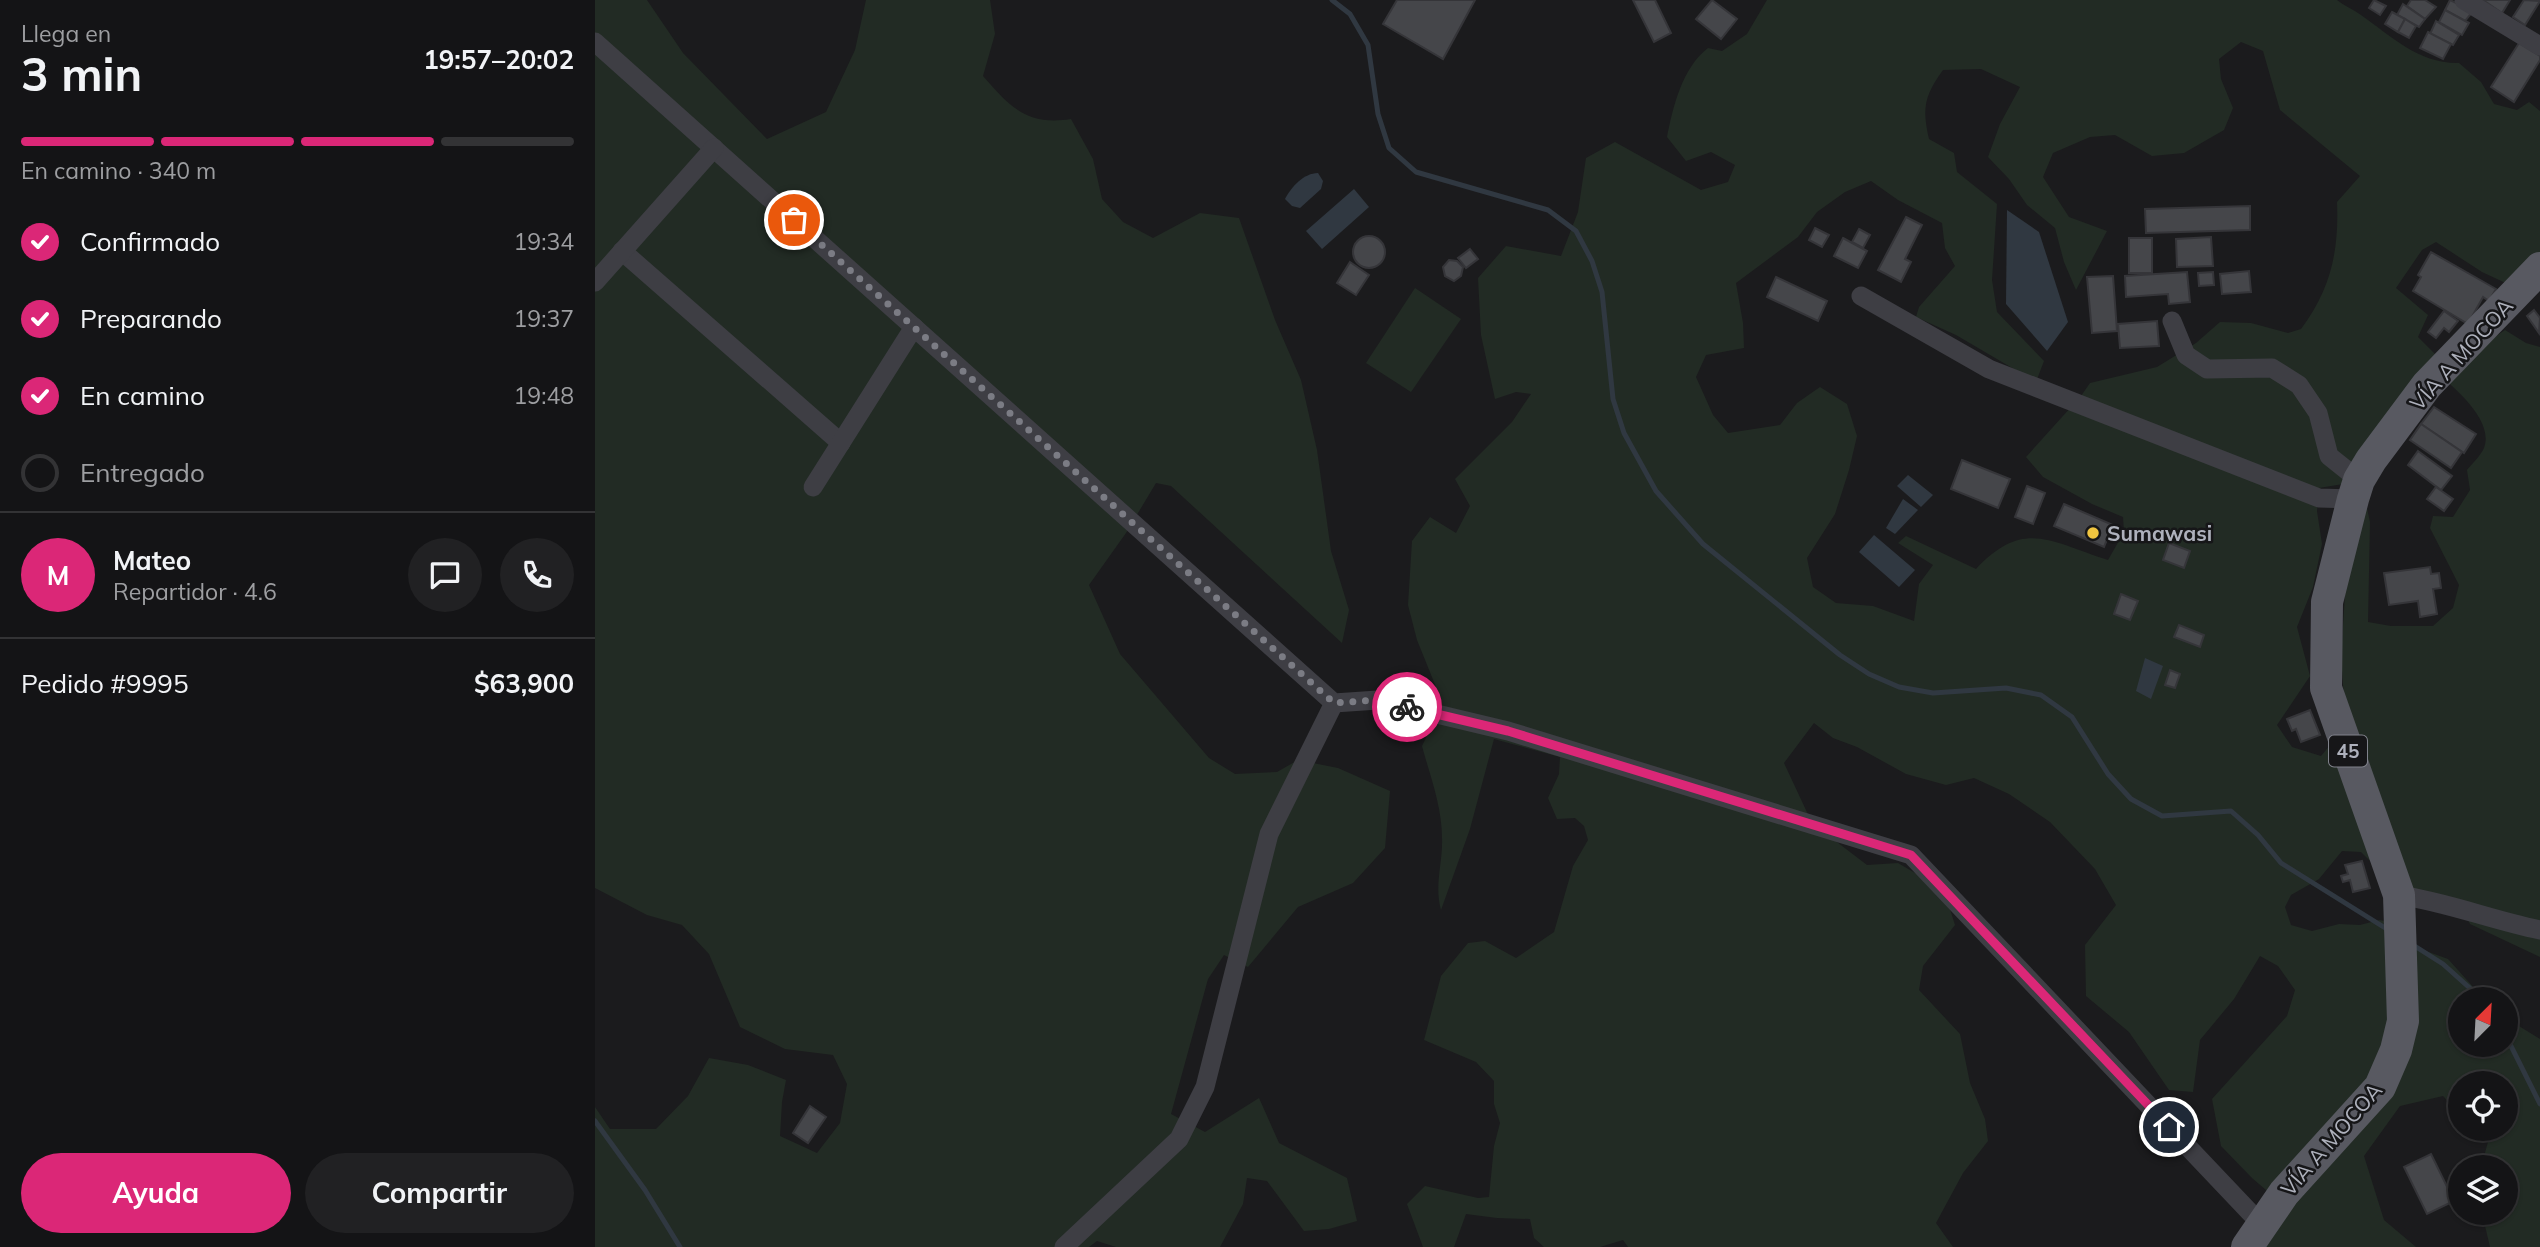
<!DOCTYPE html>
<html lang="es">
<head>
<meta charset="utf-8">
<style>
  :root { --surface:#141416; --page:#212123; --text:#f1f3f6; --muted:#9d9ea1; --line:#333335; --accent:#db2777 }
  body { margin:0; font-family:Mulish,sans-serif; background:var(--page); color:var(--text); height:100vh; display:flex; flex-direction:column; font-size:26px; white-space:nowrap }
  * { box-sizing:border-box; margin:0 }
  p { font-size:23px; color:var(--muted) }
  .icon { flex:none; width:38px; height:38px; fill:none; stroke:currentColor; stroke-width:2; stroke-linecap:round; stroke-linejoin:round }
  .map { position:relative; flex:1; overflow:hidden }
  .details { display:flex; flex-direction:column; background:var(--surface); width:595px }
  .details>* { flex:none }
  .needle { width:46px; rotate:24deg }
  .buttons { position:absolute; left:1853px; top:987px; display:grid; gap:14px }
  .buttons a { display:grid; place-items:center; width:70px; height:70px; border-radius:50%; background:var(--surface); box-shadow:0 2px 5px #0004,0 0 0 2px var(--line); font-size:35px }
  .pin { position:absolute; display:grid; place-items:center; width:60px; height:60px; color:#fff; margin:-30px; border:4px solid #fff; border-radius:50%; box-shadow:0 2px 7px #0007 }
  .courier { position:absolute; display:grid; place-items:center; width:70px; height:70px; margin:-35px; border:5px solid #db2777; border-radius:50%; background:#fff; color:#222; box-shadow:0 2px 9px #0007 }
  .summary em { font-style:normal; font-weight:700 }
  .summary div { display:flex; flex-direction:column-reverse }
  .summary { display:flex; align-items:center; justify-content:space-between; height:119px; padding:0 21px }
  h1 { font-size:46px; font-weight:700; line-height:52px }
  .bar { display:grid; grid-template-columns:repeat(4,1fr); gap:10px 7px; align-content:center; height:84px; padding:0 21px }
  .bar i { height:9px; border-radius:5px; background:var(--line) }
  .bar .on { background:var(--accent) }
  .bar p { grid-column:span 4 }
  .line { display:flex; align-items:center; gap:18px; padding:0 21px; border-top:2px solid var(--line) }
  .line div { flex:1 }
  .round { display:grid; place-items:center; flex:none; width:74px; height:74px; border-radius:37px; background:var(--page) }
  ol { padding:0 21px; list-style:none }
  li { display:flex; align-items:center; gap:21px; height:77px }
  li p { margin-inline-start:auto }
  li .icon { padding:7px; border-radius:50%; background:var(--accent); color:#fff; stroke-width:4 }
  li:last-child { color:var(--muted) }
  li i { width:38px; height:38px; border:4px solid var(--line); border-radius:50% }
  .cta { display:flex; gap:14px; margin-top:auto; padding:14px 21px }
  .cta a { flex:1; height:80px; border-radius:42px; background:var(--accent); color:#fff; font-size:28px; font-weight:700; line-height:80px; text-align:center }
  .cta a+a { background:var(--page); color:var(--text) }
  main { display:flex; flex:1; min-height:0 }
  .map>svg:first-child { display:block }
</style>
</head>
<body>
<main>
<section class="details">
<div class="summary"><div><h1>3 min</h1><p>Llega en</p></div><em>19:57–20:02</em></div>
<div class="bar"><i class="on"></i><i class="on"></i><i class="on"></i><i></i><p>En camino · 340 m</p></div>
<ol>
<li><svg class="icon" aria-label="check" viewBox="0 0 24 24"><path d="M5 12l5 5 9-10"/></svg>Confirmado<p>19:34</p></li>
<li><svg class="icon" aria-label="check" viewBox="0 0 24 24"><path d="M5 12l5 5 9-10"/></svg>Preparando<p>19:37</p></li>
<li><svg class="icon" aria-label="check" viewBox="0 0 24 24"><path d="M5 12l5 5 9-10"/></svg>En camino<p>19:48</p></li>
<li><i></i>Entregado</li>
</ol>
<div class="line" style="height:126px"><b class="round" style="background:var(--accent);color:#fff">M</b><div><b>Mateo</b><p>Repartidor · 4.6</p></div><a class="round"><svg class="icon" aria-label="chat" viewBox="0 0 24 24"><path d="M4 5h16v11H9l-5 4z"/></svg></a><a class="round"><svg class="icon" aria-label="phone" viewBox="0 0 24 24"><path d="M5 4h4l2 5-3 2q2 4 5 5l2-3 5 2v4C11 20 4 13 5 4z"/></svg></a></div>
<div class="line" style="height:91px"><div>Pedido #9995</div><b>$63,900</b></div>
<div class="cta"><a>Ayuda</a><a>Compartir</a></div>
</section>
<div class="map">
<svg width="1945" height="1247" viewBox="0 0 1945 1247">
  <rect width="100%" height="100%" fill="#1b1b1d"/>
  <g fill="#222b24" fill-rule="evenodd">
    <path d="M0 0H52L88 53 172 139 231 112 260 50 271 0H395L400 34 388 76C415 107 432 126 476 119L498 159 507 199 528 222 558 238 605 213 644 218 680 320 706 380 722 450 736 551 754 610 747 643 576 486 561 483 531 533 494 585 525 654 614 758 640 774 682 772 703 760 743 768 795 791 790 848 758 883 703 907 653 967 629 955 613 979 576 1114 610 1132 664 1098 684 1143 752 1178 762 1221 734 1229 709 1231 672 1181 652 1178 648 1204 625 1247H521L502 1241 494 1247H0V1107L15 1129H61L93 1096 114 1058 153 1065 191 1080 187 1102 185 1136 222 1153 245 1123 252 1084 238 1055 190 1049 145 1027 114 954 87 925 52 915 0 888Z"/>
    <path d="M1172 0H1742C1749 6 1758 9 1766 15 1796 36 1824 64 1864 63L1886 82 1899 104 1922 110 1934 102 1945 111V259L1917 286 1887 272 1841 242 1827 250 1801 288 1833 315 1823 337 1843 357 1888 345 1910 330 1931 343 1945 347V957L1875 924 1866 906C1826 892 1797 884 1766 852L1747 851 1724 879 1696 895 1690 907 1696 925 1717 931 1744 924 1765 925 1784 920 1790 921 1820 947 1853 959 1889 999H1866V1045H1911V1018L1945 1039V1247H1895L1887 1213H1911V1167H1886L1893 1142 1880 1129H1911V1083H1866L1865 1114 1848 1096 1805 1106 1769 1156 1789 1220 1821 1247H1661L1692 1208 1657 1178 1626 1146 1617 1099 1692 1016 1700 990 1683 966 1665 956 1639 999 1605 1040 1598 1092 1574 1090 1534 1032 1491 996 1490 945 1521 905 1500 869 1455 822 1414 794 1379 778 1351 785 1311 774 1262 747 1238 738 1219 723 1189 763 1217 823 1272 865 1303 863 1337 883 1354 906 1360 925 1328 966 1324 990 1365 1034 1375 1083 1390 1119 1393 1141 1368 1173 1341 1223 1358 1247H1033L1028 1240 1005 1247H949L939 1238 935 1219 902 1218 871 1214 859 1247H828L812 1204 830 1186 883 1198 894 1197 899 1146 905 1123 899 1104V1081L881 1062 829 1040 846 976 873 943 890 941 921 958 959 932 978 866 993 840 989 826 980 818 962 819 953 798 964 774 965 757 899 739 875 829 846 910C839 885 848 863 847 838 847 806 835 776 827 746L840 719 841 687 822 640 813 605 817 541 835 517 861 533 875 506 860 479 917 422 936 394 921 392 900 399 886 335 883 278 911 246 966 256 983 212 991 158 1020 142 1106 190 1133 182 1140 165 1116 152 1091 161 1072 137C1078 107 1087 68 1113 48L1127 51 1152 34ZM1646 42 1668 51 1685 110 1765 176 1742 202C1744 251 1736 289 1706 329L1693 333 1656 323 1625 322 1601 343 1562 367 1495 383 1486 396 1431 457 1448 477 1497 504 1528 517 1529 532 1513 560C1455 542 1429 518 1381 569L1311 536 1303 543 1338 565 1324 584 1319 621 1278 606 1241 603 1218 587 1212 558 1240 514 1254 470 1262 436 1252 404 1225 387 1202 403 1185 425 1133 433 1118 415 1101 377 1111 355 1149 348 1148 323 1141 283 1203 237 1222 212 1250 192 1276 181 1303 200 1347 223 1350 248 1360 266 1324 307 1321 317 1361 335 1441 382 1449 361 1402 312 1397 280 1402 204 1362 172 1359 153 1334 139C1327 109 1329 96 1348 70L1386 69 1425 87 1405 124 1393 157 1414 179 1432 205 1460 228 1469 262 1481 290 1512 231 1474 217 1448 177 1458 153 1495 137 1520 135 1557 156 1589 153 1629 130 1638 108 1626 79 1624 59ZM1836 368C1855 384 1900 419 1889 448 1886 455 1877 464 1872 470L1875 490 1858 517 1838 516 1835 528 1864 585 1858 608 1838 626H1796L1773 622 1775 522 1770 499 1752 563 1746 657 1751 726 1726 756 1697 747 1682 725 1715 676 1702 627 1718 587 1727 544 1722 511 1724 488 1748 484Z"/>
    <polygon points="820,288 866,319 816,392 771,363"/>
  </g>
  <g fill="#303841">
    <path d="M723 173 728 181 726 189 705 208 697 206 690 199C696 187 709 173 723 173Z"/>
    <polygon points="759,189 774,207 727,249 711,231"/>
    <polygon points="1412,210 1444,232 1473,322 1452,351 1411,304"/>
    <polygon points="1313,475 1338,495 1326,507 1302,486"/>
    <polygon points="1308,499 1323,510 1300,534 1291,528"/>
    <polygon points="1279,535 1320,570 1304,587 1264,552"/>
    <polygon points="1550,658 1568,666 1556,699 1541,691"/>
  </g>
  <g fill="none" stroke-linecap="round" stroke-linejoin="round">
    <g stroke="#303841" stroke-width="5">
      <polyline points="737,0 755,14 773,45 783,114 794,148 821,172 953,210 981,231 997,261 1007,292 1018,399 1029,433 1061,491 1108,544 1245,655 1274,674 1304,687 1338,693 1411,688 1446,695 1477,717 1513,774 1536,799 1567,816 1636,811 1663,835 1686,863 1795,931"/>
      <polyline points="1818,945 1848,964 1887,999"/>
      <polyline points="1911,1036 1945,1104"/>
      <polyline points="0,1121 50,1190 85,1247"/>
    </g>
  </g>
  <g fill="#45464a" stroke="#353539" stroke-width="2">
    <polygon points="802,0 880,0 848,59 788,24"/>
    <polygon points="1038,0 1060,0 1076,33 1059,42"/>
    <polygon points="1117,0 1142,19 1126,39 1101,19"/>
    <polygon points="1779,0 1791,6 1785,15 1774,8"/>
    <polygon points="1816,0 1830,0 1841,7 1830,19 1812,6"/>
    <polygon points="1855,0 1878,11 1870,21 1850,10"/>
    <polygon points="1888,0 1915,0 1907,13"/>
    <polygon points="1929,0 1945,1 1930,25 1918,17"/>
    <polygon points="1808,4 1830,19 1824,27 1802,15"/>
    <polygon points="1850,10 1874,23 1867,35 1844,22"/>
    <polygon points="1797,12 1810,19 1803,32 1790,24"/>
    <polygon points="1810,19 1821,26 1814,38 1803,32"/>
    <polygon points="1841,21 1864,35 1858,45 1835,34"/>
    <polygon points="1833,32 1856,44 1848,59 1825,48"/>
    <polygon points="1924,43 1945,56 1945,60 1919,102 1896,87"/>
    <polygon points="1655,206 1655,230 1551,233 1550,209"/>
    <polygon points="1311,217 1327,225 1310,259 1316,262 1306,282 1283,270"/>
    <polygon points="1220,228 1234,235 1227,247 1214,240"/>
    <polygon points="1264,229 1275,235 1268,248 1257,242"/>
    <circle cx="774" cy="252" r="16"/>
    <polygon points="1616,237 1618,266 1582,267 1581,239"/>
    <polygon points="1248,238 1272,251 1263,268 1239,256"/>
    <rect x="1534" y="238" width="23" height="35"/>
    <polygon points="875,249 883,259 871,268 863,258"/>
    <polygon points="1836,252 1901,289 1894,301 1888,297 1873,324 1818,291 1826,277 1823,275"/>
    <polygon points="854,260 862,261 868,267 866,276 859,281 850,276 848,267"/>
    <polygon points="755,262 774,275 761,295 742,283"/>
    <polygon points="1654,271 1656,292 1627,294 1625,274"/>
    <polygon points="1592,272 1595,302 1574,304 1573,294 1531,297 1530,276"/>
    <polygon points="1618,272 1619,285 1604,286 1603,273"/>
    <polygon points="1518,276 1522,331 1497,333 1492,277"/>
    <polygon points="1181,277 1232,301 1223,321 1172,297"/>
    <polygon points="1939,310 1945,318 1944,333 1932,316"/>
    <polygon points="1849,311 1863,321 1854,332 1849,328 1841,338 1833,332"/>
    <polygon points="1562,321 1564,346 1525,348 1523,324"/>
    <polygon points="1839,407 1881,434 1869,453 1826,424"/>
    <polygon points="1826,424 1867,452 1856,468 1815,440"/>
    <polygon points="1823,451 1857,476 1846,490 1813,465"/>
    <polygon points="1367,460 1415,479 1403,508 1356,489"/>
    <polygon points="1432,486 1450,493 1438,524 1420,517"/>
    <polygon points="1841,487 1858,499 1849,511 1832,499"/>
    <polygon points="1469,504 1518,525 1509,547 1459,526"/>
    <polygon points="1574,543 1595,551 1589,568 1568,560"/>
    <polygon points="1835,567 1836,574 1844,573 1846,588 1838,589 1842,614 1825,617 1823,601 1794,605 1789,573"/>
    <polygon points="1526,594 1543,601 1535,620 1519,614"/>
    <polygon points="1584,625 1609,635 1605,647 1579,637"/>
    <polygon points="1575,670 1585,674 1580,688 1570,685"/>
    <polygon points="1715,710 1725,735 1706,742 1701,729 1697,731 1692,719"/>
    <polygon points="1767,861 1775,888 1758,892 1755,880 1748,882 1746,876 1753,874 1750,865"/>
    <polygon points="215,1106 231,1117 213,1143 198,1133"/>
    <polygon points="1836,1154 1859,1201 1832,1214 1809,1167"/>
  </g>
  <g fill="none" stroke-linecap="round" stroke-linejoin="round">
    <g stroke="#3e3e44" stroke-width="19">
      <polyline points="1869,0 1945,46"/>
      <polyline points="0,42 739,703 783,700 913,731 1316,855 1666,1224"/>
      <polyline points="27,251 246,443"/>
      <polyline points="0,282 119,148"/>
      <polyline points="1266,296 1394,369 1724,498 1758,499"/>
      <polyline points="1577,321 1591,355 1612,369 1677,368 1704,385 1723,413 1734,456 1764,480"/>
      <polyline points="218,487 319,327"/>
      <path d="M1804 895C1851 902 1897 920 1945 930"/>
      <polyline points="469,1247 584,1139 610,1087 674,834 739,703"/>
    </g>
    <polyline stroke="#585961" stroke-width="32" points="1652,1247 1689,1193 1785,1087 1801,1050 1808,1021 1804,895 1731,688 1732,602 1758,499 1764,480 1776,460 1832,385 1945,268"/>
  </g>
  <g fill="none" stroke-linecap="round" stroke-linejoin="round">
    <polyline stroke="#7b7c84" stroke-width="7" stroke-dasharray="0 12.6" points="199,220 739,703 782,700 812,707"/>
    <polyline stroke="#db2777" stroke-width="9" points="812,707 913,731 1316,855 1574,1127"/>
  </g>
  <circle fill="#f0c540" stroke="#161618" stroke-width="2.5" cx="1498" cy="533" r="7"/>
  <g text-anchor="middle" dominant-baseline="central" stroke-width="5" stroke-linejoin="round" paint-order="stroke">
    <rect fill="#161618" stroke="#80828b" stroke-width="2" x="1734" y="735.5" width="38" height="31" rx="5"/>
    <g font-size="19" font-weight="bold" fill="#aeb1bc">
      <text x="1753" y="751">45</text>
    </g>
    <g font-size="21" fill="#aeb1bc" stroke="#161618">
      <text transform="translate(1866 354) rotate(-48)">VÍA A MOCOA</text>
      <text transform="translate(1736 1139) rotate(-49)">VÍA A MOCOA</text>
    </g>
    <g font-size="21" font-weight="bold" fill="#aeb1bc" stroke="#161618" text-anchor="start">
      <text x="1512" y="533">Sumawasi</text>
    </g>
  </g>
</svg>
<div class="buttons">
<a><svg class="needle" viewBox="-14 -14 28 28"><path d="M0-13l5 13h-10z" fill="#e53935"/><path d="M0 13l5-13h-10z" fill="#9d9ea1"/></svg></a>
<a><svg class="icon" aria-label="locate" viewBox="0 0 24 24"><circle cx="12" cy="12" r="6"/><path d="M12 2v4M12 18v4M2 12h4M18 12h4"/></svg></a>
<a><svg class="icon" aria-label="layers" viewBox="0 0 24 24"><path d="M12 4l9 5-9 5-9-5zM3 14l9 5 9-5"/></svg></a>
</div>
<div class="pin" style="left:199px;top:220px;background:#ea580c"><svg class="icon" aria-label="bag" viewBox="0 0 24 24"><path d="M5 8h14l-1 12H6zM9 8a3 3 0 0 1 6 0"/></svg></div>
<div class="pin" style="left:1574px;top:1127px;background:#1f2937"><svg class="icon" aria-label="home" viewBox="0 0 24 24"><path d="M3 11l9-7 9 7M6 9v11h12V9"/></svg></div>
<div class="courier" style="left:812px;top:707px"><svg class="icon" aria-label="bike" viewBox="0 0 24 24"><circle cx="6" cy="16" r="4"/><circle cx="18" cy="16" r="4"/><path d="M6 16l4-8h5l3 8M10 8l3 8H6M13 5h3"/></svg></div>
</div>
</main>
</body>
</html>
